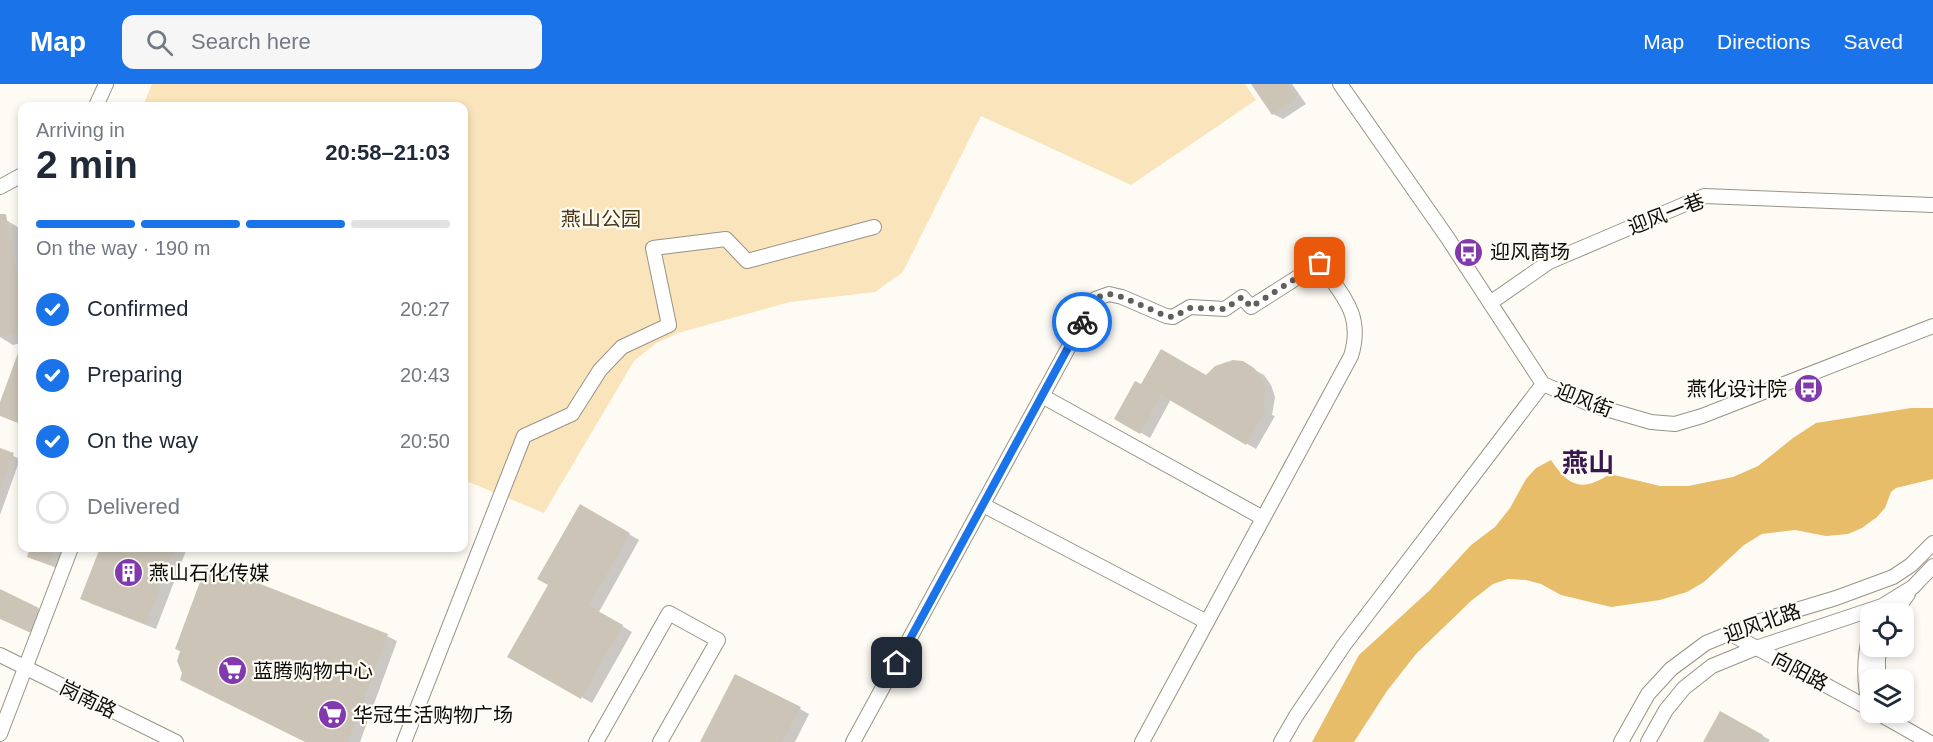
<!DOCTYPE html>
<html lang="en">
<head>
<meta charset="utf-8">
<style>
  :root { --surface:#fff; --page:#f6f6f7; --text:#1f2937; --muted:#747a83; --line:#e0e1e3; --accent:#1a73e8 }
  body { margin:0; font-family:Helvetica,"Noto Sans SC",sans-serif; background:var(--page); color:var(--text); height:100vh; display:flex; flex-direction:column; font-size:22px; white-space:nowrap }
  * { box-sizing:border-box; margin:0 }
  p { font-size:20px; color:var(--muted) }
  .icon { flex:none; width:33px; height:33px; fill:none; stroke:currentColor; stroke-width:2; stroke-linecap:round; stroke-linejoin:round }
  .map { position:relative; flex:1; overflow:hidden }
  .side { position:absolute; left:18px; top:18px; width:450px; height:450px; display:flex; flex-direction:column; background:var(--surface); border-radius:12px; box-shadow:0 3px 9px #0003 }
  .side>* { flex:none }
  .buttons { position:absolute; left:1860px; top:519px; display:grid; gap:12px }
  .buttons a { display:grid; place-items:center; width:54px; height:54px; border-radius:12px; background:var(--surface); box-shadow:0 3px 9px #0003; font-size:30px }
  .pin { position:absolute; display:grid; place-items:center; width:51px; height:51px; color:#fff; margin:-26px; border-radius:12px; box-shadow:0 3px 9px #0006 }
  .courier { position:absolute; display:grid; place-items:center; width:60px; height:60px; margin:-30px; border:4px solid #1a73e8; border-radius:50%; background:#fff; color:#222; box-shadow:0 2px 8px #0007 }
  .overview em { font-style:normal; font-weight:600 }
  .overview div { display:flex; flex-direction:column-reverse }
  .overview { display:flex; align-items:center; justify-content:space-between; height:102px; padding:0 18px }
  h1 { font-size:39px; font-weight:600; line-height:45px }
  .bar { display:grid; grid-template-columns:repeat(4,1fr); gap:9px 6px; align-content:center; height:72px; padding:0 18px }
  .bar i { height:8px; border-radius:4px; background:var(--line) }
  .bar .selected { background:var(--accent) }
  .bar p { grid-column:span 4 }
  ol { padding:0 18px; list-style:none }
  li { display:flex; align-items:center; gap:18px; height:66px }
  li p { margin-inline-start:auto }
  li .icon { padding:6px; border-radius:50%; background:var(--accent); color:#fff; stroke-width:4 }
  li:last-child { color:var(--muted) }
  li i { width:33px; height:33px; border:3px solid var(--line); border-radius:50% }
  header { display:flex; align-items:center; gap:36px; box-sizing:border-box; height:84px; padding:0 30px; background:var(--accent); color:#fff }
  header strong { font-size:28px }
  nav { display:flex; gap:33px; margin-inline-start:auto; font-size:21px }
  .search { width:420px; height:54px; background:var(--page); display:flex; align-items:center; gap:15px; box-sizing:border-box; padding:0 21px; border-radius:12px; color:var(--muted); font-size:22px }
  .map>svg:first-child { display:block }
</style>
</head>
<body>
<header>
<strong>Map</strong>
<div class="search"><svg class="icon" aria-label="search" viewBox="0 0 24 24"><circle cx="10" cy="10" r="6"/><path d="M15 15l6 6"/></svg>Search here</div>
<nav><a>Map</a><a>Directions</a><a>Saved</a></nav>
</header>
<div class="map">
<svg width="1933" height="658" viewBox="0 0 1933 658">
  <rect width="100%" height="100%" fill="#fefbf5"/>
  <polygon fill="#fae4bc" points="152,0 1245,0 1256,16 1131,101 981,32 903,188 875,208 790,218 678,249 655,260 634,277 544,429 464,396 464,22 143,22"/>
  <path fill="#e7bd6a" d="M1911 324H1933V395L1896 404 1891 408 1885 424 1877 433 1862 444 1848 450 1826 452 1795 446 1762 450 1744 461 1704 498 1687 508 1660 516 1611 523 1561 511 1541 500 1526 496 1508 495 1493 500 1471 517 1416 570 1387 607 1354 658H1312L1359 571 1430 506 1471 461 1495 443 1510 424 1526 395 1536 384 1551 376C1569 403 1582 408 1610 390L1660 402H1688L1733 393 1758 382 1793 354 1816 339Z"/>
  <g fill="#0003">
    <polygon points="1253,0 1292,0 1306,20 1283,35 1273,30"/>
    <polygon points="6,136 21,145 22,154 22,259 13,261 0,253 0,137"/>
    <polygon points="19,271 22,272 22,341 0,331 0,322"/>
    <polygon points="1242,279 1264,291 1271,301 1275,313 1272,331 1275,332 1256,365 1171,315 1150,354 1116,334 1141,302 1206,293"/>
    <polygon points="0,366 20,375 0,431"/>
    <polygon points="580,422 639,456 599,528 632,548 592,619 509,572 550,501"/>
    <polygon points="32,464 64,464 56,484 29,472"/>
    <polygon points="101,464 187,464 156,545 92,520 82,514"/>
    <polygon points="0,507 52,533 44,555 0,534"/>
    <polygon points="387,552 397,557 360,658 307,658"/>
    <polygon points="800,625 809,630 795,658 702,658"/>
    <polygon points="1721,629 1770,656 1768,658 1705,658"/>
  </g>
  <g fill="#ccc5b7">
    <polygon points="1251,0 1288,0 1297,14 1272,31"/>
    <polygon points="0,130 6,130 22,221 22,248 0,253"/>
    <polygon points="21,261 22,321 16,338 0,332 0,318"/>
    <polygon points="1161,265 1206,291 1215,282 1233,276 1243,277 1254,284 1262,294 1266,307 1263,324 1266,326 1246,361 1161,311 1140,350 1114,335 1135,297 1141,300"/>
    <polygon points="0,364 14,369 1,404 0,404"/>
    <polygon points="580,420 630,449 589,522 623,541 581,615 507,573 548,501 537,495"/>
    <polygon points="30,464 55,464 49,481 27,473"/>
    <polygon points="100,464 175,464 146,540 80,515"/>
    <polygon points="207,479 388,550 348,658 305,658 180,596 182,589 177,577 180,567 175,565"/>
    <polygon points="0,505 39,524 29,548 0,535"/>
    <polygon points="735,590 801,623 782,658 700,658"/>
    <polygon points="1720,627 1763,651 1759,658 1703,658"/>
  </g>
  <g fill="none" stroke-linecap="round" stroke-linejoin="round">
    <defs>
      <g id="minor">
        <polyline points="1340,0 1447,153 1543,300 1592,321 1651,338 1675,340 1702,332 1933,242"/>
        <polyline points="96,22 106,0"/>
        <polyline points="0,103 22,91"/>
        <polyline points="1490,219 1549,178 1704,112 1933,121"/>
        <polyline points="1042,312 1263,434"/>
        <polyline points="983,421 1207,538"/>
        <polyline points="1894,530 1908,510"/>
        <polyline points="1729,549 1870,625"/>
        <polyline points="0,571 176,658"/>
        <polyline points="1878,596 1878,575 1880,562"/>
        <path d="M1870 625C1864 600 1863 576 1870 551"/>
        <polyline points="1876,628 1929,658"/>
        <polyline points="0,650 71,464"/>
        <polyline points="404,658 524,352 572,330 600,286 622,263 669,241 653,164 726,155 747,177 874,143"/>
        <polyline points="596,658 669,529 718,556 660,658"/>
        <path d="M853 658 1095 215 1109 210 1122 213 1166 232 1173 233 1190 223 1225 225 1242 213 1251 223 1320 179C1342 212 1364 230 1351 272L1142 658"/>
        <polyline points="1281,658 1296,632 1344,561 1543,300"/>
        <polyline points="1621,658 1648,610 1671,585 1706,559 1760,537 1836,514 1893,493 1911,481 1933,459"/>
        <polyline points="1648,658 1666,626 1684,604 1712,582 1756,564 1882,522 1913,503 1933,482"/>
      </g>
    </defs>
    <use href="#minor" stroke="#999286" stroke-width="16"/>
    <use href="#minor" stroke="#fff" stroke-width="14"/>
  </g>
  <g fill="none" stroke-linecap="round" stroke-linejoin="round">
    <polyline stroke="#615f5a" stroke-width="6" stroke-dasharray="0 10.8" points="1082,238 1095,214 1109,210 1122,213 1166,232 1173,233 1190,224 1225,225 1242,213 1251,223 1320,179"/>
    <polyline stroke="#1a73e8" stroke-width="8" points="897,579 1082,238"/>
  </g>
  <defs>
    <symbol id="bus-disc" viewBox="-11 -11 22 22"><circle r="9.5" fill="#803aad" stroke="#fefbf5"/><path d="M-5-6H5V4H4V6H2V4H-2V6H-4V4H-5ZM-3.5-4V0h7V-4ZM-3.5 1.2v1.5H-2V1.2ZM2 1.2v1.5H3.5V1.2Z" fill="#fff"/></symbol>
    <symbol id="building-disc" viewBox="-11 -11 22 22"><circle r="9.5" fill="#803aad" stroke="#fefbf5"/><path d="M-4-6H4V6H1V3H-1V6H-4ZM-2.5-4.3h1.7v1.8h-1.7ZM.8-4.3h1.7v1.8H.8ZM-2.5-1h1.7V.8h-1.7ZM.8-1h1.7V.8H.8Z" fill="#fff"/></symbol>
    <symbol id="supermarket-disc" viewBox="-11 -11 22 22"><circle r="9.5" fill="#803aad" stroke="#fefbf5"/><path d="M-6-5.5h2.5l.6 2H6L4.5 2H-2.5L-4.4-4H-6ZM-1.5 3.2a1.3 1.3 0 1 0 .1 0ZM3 3.2a1.3 1.3 0 1 0 .1 0Z" fill="#fff"/></symbol>
  </defs>
  <g fill-rule="evenodd">
    <use href="#bus-disc" x="1452" y="152" width="33" height="33"/>
    <use href="#bus-disc" x="1792" y="288" width="33" height="33"/>
    <use href="#building-disc" x="112" y="472" width="33" height="33"/>
    <use href="#supermarket-disc" x="216" y="570" width="33" height="33"/>
    <use href="#supermarket-disc" x="316" y="614" width="33" height="33"/>
  </g>
  <g text-anchor="middle" dominant-baseline="central" stroke-width="4.5" stroke-linejoin="round" paint-order="stroke">
    <g font-size="20" fill="#0d0b07" stroke="#fefbf5">
      <text transform="translate(1666 130) rotate(-21)">迎风一巷</text>
      <text transform="translate(1584 316) rotate(21)">迎风街</text>
      <text transform="translate(1762 539) rotate(-19)">迎风北路</text>
      <text transform="translate(1800 587) rotate(28)">向阳路</text>
      <text transform="translate(88 615) rotate(26)">岗南路</text>
    </g>
    <g font-size="20" fill="#4b3916" stroke="#fefbf5">
      <text x="601" y="135">燕山公园</text>
    </g>
    <g font-size="20" fill="#0d0b07" stroke="#fefbf5" text-anchor="start">
      <text x="1490" y="168">迎风商场</text>
      <text x="1787" y="305" text-anchor="end">燕化设计院</text>
      <text x="149" y="489">燕山石化传媒</text>
      <text x="253" y="587">蓝腾购物中心</text>
      <text x="353" y="631">华冠生活购物广场</text>
    </g>
    <g font-size="26" font-weight="bold" fill="#38174e" stroke="#fefbf5">
      <text x="1588" y="379">燕山</text>
    </g>
  </g>
</svg>
<div class="buttons">
<a><svg class="icon" aria-label="locate" viewBox="0 0 24 24"><circle cx="12" cy="12" r="6"/><path d="M12 2v4M12 18v4M2 12h4M18 12h4"/></svg></a>
<a><svg class="icon" aria-label="layers" viewBox="0 0 24 24"><path d="M12 4l9 5-9 5-9-5zM3 14l9 5 9-5"/></svg></a>
</div>
<div class="pin" style="left:1320px;top:179px;background:#ea580c"><svg class="icon" aria-label="bag" viewBox="0 0 24 24"><path d="M5 8h14l-1 12H6zM9 8a3 3 0 0 1 6 0"/></svg></div>
<div class="pin" style="left:897px;top:579px;background:#1f2937"><svg class="icon" aria-label="home" viewBox="0 0 24 24"><path d="M3 11l9-7 9 7M6 9v11h12V9"/></svg></div>
<div class="courier" style="left:1082px;top:238px"><svg class="icon" aria-label="bike" viewBox="0 0 24 24"><circle cx="6" cy="16" r="4"/><circle cx="18" cy="16" r="4"/><path d="M6 16l4-8h5l3 8M10 8l3 8H6M13 5h3"/></svg></div>
<section class="side">
<div class="overview"><div><h1>2 min</h1><p>Arriving in</p></div><em>20:58–21:03</em></div>
<div class="bar"><i class="selected"></i><i class="selected"></i><i class="selected"></i><i></i><p>On the way · 190 m</p></div>
<ol>
<li><svg class="icon" aria-label="check" viewBox="0 0 24 24"><path d="M5 12l5 5 9-10"/></svg>Confirmed<p>20:27</p></li>
<li><svg class="icon" aria-label="check" viewBox="0 0 24 24"><path d="M5 12l5 5 9-10"/></svg>Preparing<p>20:43</p></li>
<li><svg class="icon" aria-label="check" viewBox="0 0 24 24"><path d="M5 12l5 5 9-10"/></svg>On the way<p>20:50</p></li>
<li><i></i>Delivered</li>
</ol>
</section>
</div>
</body>
</html>
